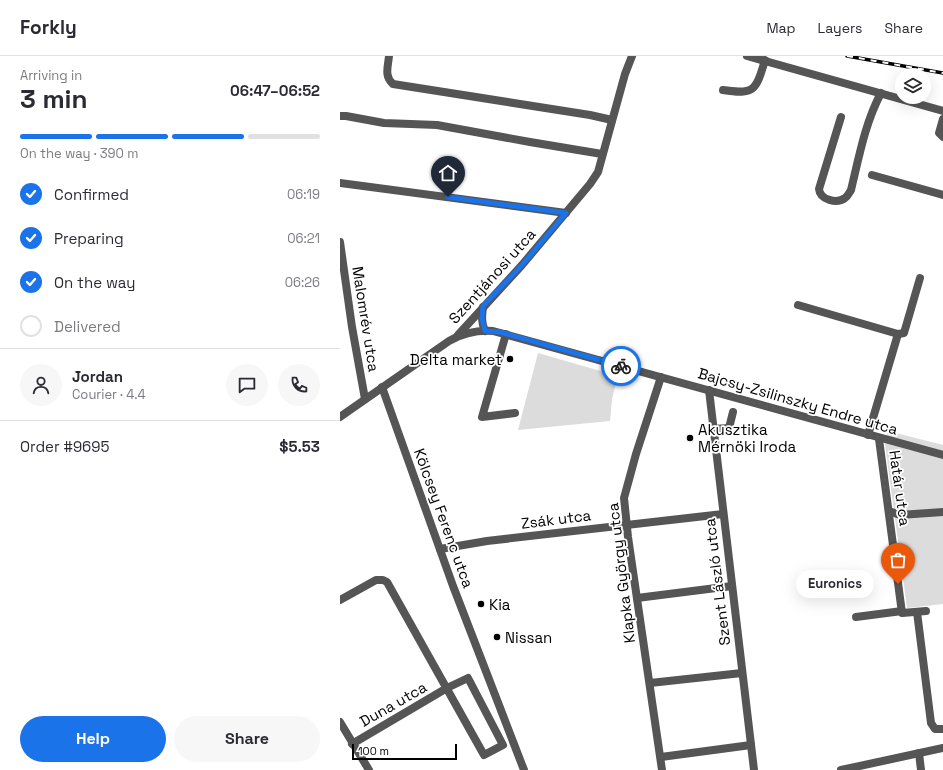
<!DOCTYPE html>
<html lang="en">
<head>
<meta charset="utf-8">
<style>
  :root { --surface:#fff; --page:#f7f7f7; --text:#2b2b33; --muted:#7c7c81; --line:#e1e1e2; --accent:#1a73e8 }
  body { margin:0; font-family:"Space Grotesk",sans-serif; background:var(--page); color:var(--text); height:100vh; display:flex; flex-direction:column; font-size:15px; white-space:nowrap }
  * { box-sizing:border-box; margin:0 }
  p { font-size:13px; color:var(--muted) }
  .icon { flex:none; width:22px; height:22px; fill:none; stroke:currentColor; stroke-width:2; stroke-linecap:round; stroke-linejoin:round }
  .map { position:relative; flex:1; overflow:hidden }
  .sheet { display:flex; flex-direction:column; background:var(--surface); width:340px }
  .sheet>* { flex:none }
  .controls { position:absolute; left:555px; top:12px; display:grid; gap:8px }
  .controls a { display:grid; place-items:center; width:36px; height:36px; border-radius:50%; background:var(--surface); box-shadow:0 4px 16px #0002; font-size:20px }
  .scale { position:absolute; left:12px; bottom:10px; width:105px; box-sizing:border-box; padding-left:4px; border:2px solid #000; border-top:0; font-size:11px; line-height:14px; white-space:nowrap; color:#000; -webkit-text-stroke:3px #fff; paint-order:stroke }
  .pin { position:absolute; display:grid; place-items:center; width:34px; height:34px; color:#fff; margin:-41px -17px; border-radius:50% 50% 50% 0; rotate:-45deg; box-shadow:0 0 4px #0007 }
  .pin .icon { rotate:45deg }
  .courier { position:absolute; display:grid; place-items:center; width:40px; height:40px; margin:-20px; border:3px solid #1a73e8; border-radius:50%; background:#fff; color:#222; box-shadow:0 1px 5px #0007 }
  .bubble { position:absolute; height:28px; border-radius:14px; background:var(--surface); box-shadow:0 4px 16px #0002; font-size:13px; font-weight:700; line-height:28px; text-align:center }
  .summary em { font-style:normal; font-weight:700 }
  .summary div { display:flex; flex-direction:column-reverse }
  .summary { display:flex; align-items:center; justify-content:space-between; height:68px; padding:0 20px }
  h1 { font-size:26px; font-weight:700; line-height:30px }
  .bar { display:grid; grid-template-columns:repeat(4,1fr); gap:6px 4px; align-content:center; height:48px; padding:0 20px }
  .bar i { height:5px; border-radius:3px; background:var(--line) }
  .bar .current { background:var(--accent) }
  .bar p { grid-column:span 4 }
  .line { display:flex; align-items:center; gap:10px; padding:0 20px; border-top:1px solid var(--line) }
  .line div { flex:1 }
  .round { display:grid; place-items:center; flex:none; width:42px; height:42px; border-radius:21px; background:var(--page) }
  ol { padding:0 20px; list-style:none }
  li { display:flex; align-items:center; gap:12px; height:44px }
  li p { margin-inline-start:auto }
  li .icon { padding:4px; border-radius:50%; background:var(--accent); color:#fff; stroke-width:4 }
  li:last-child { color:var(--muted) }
  li i { width:22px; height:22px; border:2px solid var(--line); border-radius:50% }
  .cta { display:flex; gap:8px; margin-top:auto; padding:8px 20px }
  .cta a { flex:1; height:46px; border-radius:24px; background:var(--accent); color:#fff; font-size:16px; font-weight:700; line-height:46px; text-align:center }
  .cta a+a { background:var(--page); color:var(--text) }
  header { display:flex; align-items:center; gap:24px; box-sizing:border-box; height:56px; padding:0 20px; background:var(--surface); border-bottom:1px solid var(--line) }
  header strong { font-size:19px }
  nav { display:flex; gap:22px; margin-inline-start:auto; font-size:14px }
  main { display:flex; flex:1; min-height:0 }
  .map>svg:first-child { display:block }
</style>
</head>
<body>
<header>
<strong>Forkly</strong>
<nav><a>Map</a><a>Layers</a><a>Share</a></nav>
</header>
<main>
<section class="sheet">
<div class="summary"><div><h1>3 min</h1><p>Arriving in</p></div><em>06:47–06:52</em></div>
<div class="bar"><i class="current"></i><i class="current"></i><i class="current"></i><i></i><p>On the way · 390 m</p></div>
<ol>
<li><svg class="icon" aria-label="check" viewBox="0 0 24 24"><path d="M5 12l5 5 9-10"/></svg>Confirmed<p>06:19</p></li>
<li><svg class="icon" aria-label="check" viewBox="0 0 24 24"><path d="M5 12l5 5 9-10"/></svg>Preparing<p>06:21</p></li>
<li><svg class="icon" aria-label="check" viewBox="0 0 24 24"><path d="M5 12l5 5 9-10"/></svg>On the way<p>06:26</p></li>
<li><i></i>Delivered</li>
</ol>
<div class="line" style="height:72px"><a class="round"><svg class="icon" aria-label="person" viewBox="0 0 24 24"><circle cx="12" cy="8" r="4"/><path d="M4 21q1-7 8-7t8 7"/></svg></a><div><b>Jordan</b><p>Courier · 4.4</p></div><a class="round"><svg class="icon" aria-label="chat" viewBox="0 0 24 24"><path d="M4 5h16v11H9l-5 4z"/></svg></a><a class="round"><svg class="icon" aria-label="phone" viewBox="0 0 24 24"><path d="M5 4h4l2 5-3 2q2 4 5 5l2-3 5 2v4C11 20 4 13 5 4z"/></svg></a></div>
<div class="line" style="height:52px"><div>Order #9695</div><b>$5.53</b></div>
<div class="cta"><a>Help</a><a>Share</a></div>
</section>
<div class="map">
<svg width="603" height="714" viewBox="0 0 603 714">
  <rect width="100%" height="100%" fill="#fff"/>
  <g fill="#dcdcdc">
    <polygon points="198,297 278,320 272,343 270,365 178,374"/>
    <polygon points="548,375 603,389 603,548 567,552 545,388"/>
  </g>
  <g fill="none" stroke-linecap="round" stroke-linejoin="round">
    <g stroke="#555" stroke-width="8">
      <path d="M49 0C48 11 44 20 53 28L250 59 272 64"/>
      <polyline points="407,0 603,55"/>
      <path d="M383 34C415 39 416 34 425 4"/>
      <polyline points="0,60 6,60 44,67 97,69 190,86 262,98"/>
      <path d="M501 61 479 133C480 144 497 148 505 142 508 140 509 137 511 134 519 101 525 67 541 37"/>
      <polyline points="603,63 599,77 603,81"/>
      <polyline points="532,119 603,139"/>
      <polyline points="0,127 226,157"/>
      <polyline points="0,186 12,271 25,343"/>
      <polyline points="458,249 558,278 528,379"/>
      <path d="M143 251C142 260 141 266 145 275"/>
      <polyline points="166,278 142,361 175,357"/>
      <polyline points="558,278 564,277 580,222"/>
      <polyline points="118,279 182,209 250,128 258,116 285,18 292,0"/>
      <polyline points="321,321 296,398 284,442 288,481 322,714"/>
      <polyline points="42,331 113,530 184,714"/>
      <polyline points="369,334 414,714"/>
      <path d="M0 361 109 285C123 277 137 274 153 275L603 399"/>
      <polyline points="373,373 389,372 393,356"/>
      <polyline points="539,383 562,557 586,555"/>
      <polyline points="549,455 560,459 603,456"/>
      <polyline points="100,493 147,485 383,458"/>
      <polyline points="297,542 392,530"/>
      <polyline points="0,544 36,524 43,524 47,526 144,699 163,689 128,622 107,632 12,688"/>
      <polyline points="577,556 591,667 595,673 603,673"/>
      <polyline points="516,561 562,555"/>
      <polyline points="310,627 402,617"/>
      <polyline points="0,666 29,714"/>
      <polyline points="579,697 581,714"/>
      <polyline points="321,701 411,689"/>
      <polyline points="501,714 603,692"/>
    </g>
    <defs>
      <polyline id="rail" points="507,0 603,17"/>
    </defs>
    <use href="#rail" stroke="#000" stroke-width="3.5"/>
    <use href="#rail" stroke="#fff" stroke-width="2" stroke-dasharray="6" stroke-linecap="butt"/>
  </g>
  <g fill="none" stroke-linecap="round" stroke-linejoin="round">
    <polyline stroke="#595959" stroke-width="4" stroke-dasharray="0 7.2" points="281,310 369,334 539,382 558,528"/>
    <polyline stroke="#1a73e8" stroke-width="5" points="108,141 226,157 182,209 143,250 142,262 145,275 160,276 281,310"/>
  </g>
  <g fill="#000" stroke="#fff" stroke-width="1.5">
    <circle cx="170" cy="303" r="4"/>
    <circle cx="350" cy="382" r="4"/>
    <circle cx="141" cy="548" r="4"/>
    <circle cx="157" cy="581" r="4"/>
  </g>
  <g text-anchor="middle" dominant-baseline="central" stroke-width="3.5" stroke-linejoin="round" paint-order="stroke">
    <g font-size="15" fill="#000" stroke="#fff">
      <text transform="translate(152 220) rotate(-48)">Szentjánosi utca</text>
      <text transform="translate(26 263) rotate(81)">Malomrév utca</text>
      <text transform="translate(458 345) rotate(16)">Bajcsy-Zsilinszky Endre utca</text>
      <text transform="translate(560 432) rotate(82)">Határ utca</text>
      <text transform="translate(104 462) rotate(70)">Kölcsey Ferenc utca</text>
      <text transform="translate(216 463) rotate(-7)">Zsák utca</text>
      <text transform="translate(281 517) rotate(-97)">Klapka György utca</text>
      <text transform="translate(377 526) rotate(-97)">Szent László utca</text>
      <text transform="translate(53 648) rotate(-30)">Duna utca</text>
    </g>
    <g font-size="15" fill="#000" stroke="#fff" text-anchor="start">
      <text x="162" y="303" text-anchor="end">Delta market</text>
      <text x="358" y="373">Akusztika<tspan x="358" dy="17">Mérnöki Iroda</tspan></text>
      <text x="149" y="548">Kia</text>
      <text x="165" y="581">Nissan</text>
    </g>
  </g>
</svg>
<div class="controls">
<a><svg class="icon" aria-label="layers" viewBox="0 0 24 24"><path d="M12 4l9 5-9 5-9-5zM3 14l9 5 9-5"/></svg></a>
</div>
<div class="scale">100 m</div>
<div class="pin" style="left:558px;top:528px;background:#ea580c"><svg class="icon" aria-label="bag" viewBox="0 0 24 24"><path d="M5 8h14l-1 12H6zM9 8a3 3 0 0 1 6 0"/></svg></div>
<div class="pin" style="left:108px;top:141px;background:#1f2937"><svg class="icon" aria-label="home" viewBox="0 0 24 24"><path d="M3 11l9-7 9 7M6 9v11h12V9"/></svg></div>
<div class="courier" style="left:281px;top:310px"><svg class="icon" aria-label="bike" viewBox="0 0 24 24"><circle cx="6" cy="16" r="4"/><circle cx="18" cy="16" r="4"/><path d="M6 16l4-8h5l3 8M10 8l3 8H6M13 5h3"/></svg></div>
<div class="bubble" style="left:456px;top:514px;width:78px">Euronics</div>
</div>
</main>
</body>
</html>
